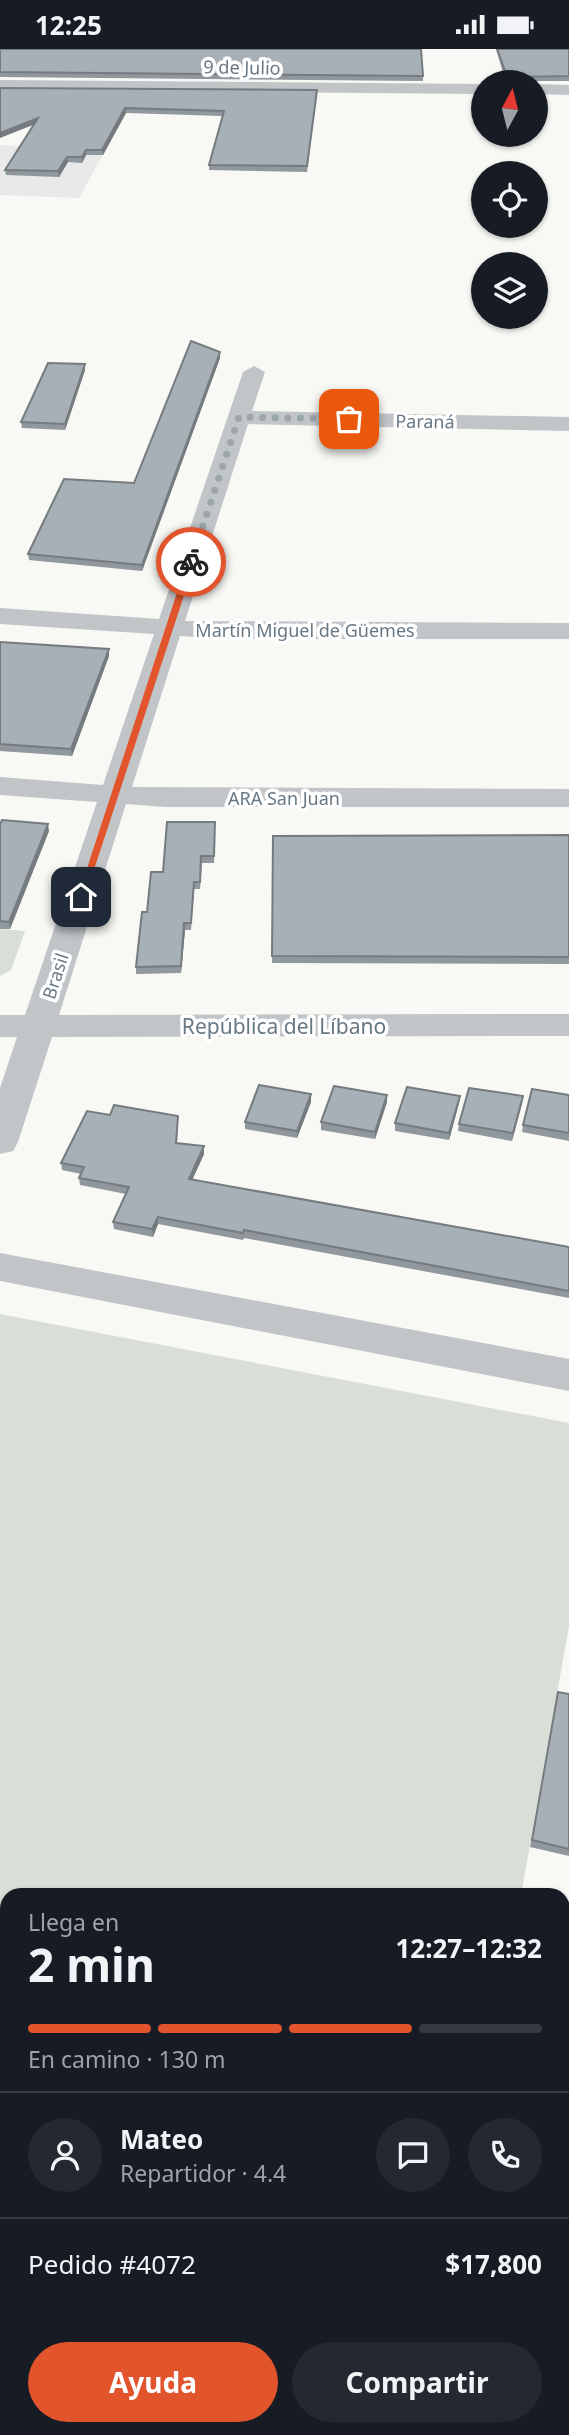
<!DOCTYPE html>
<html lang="es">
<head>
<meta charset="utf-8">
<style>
  :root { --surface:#171b24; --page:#242831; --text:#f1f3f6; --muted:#9ea1a6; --line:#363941; --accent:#e1542c }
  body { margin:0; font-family:"Noto Sans",sans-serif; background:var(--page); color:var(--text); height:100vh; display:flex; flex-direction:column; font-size:26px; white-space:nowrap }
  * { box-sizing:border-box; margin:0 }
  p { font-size:23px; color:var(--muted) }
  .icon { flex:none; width:38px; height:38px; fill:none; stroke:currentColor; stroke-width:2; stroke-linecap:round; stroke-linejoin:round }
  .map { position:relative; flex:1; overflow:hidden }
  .drawer { position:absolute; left:0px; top:1839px; width:570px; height:548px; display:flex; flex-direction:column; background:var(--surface); border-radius:21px 21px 0 0; box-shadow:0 2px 5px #0004 }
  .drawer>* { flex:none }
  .needle { width:46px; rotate:7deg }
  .fabs { position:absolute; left:471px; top:21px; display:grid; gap:14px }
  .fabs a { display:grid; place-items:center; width:77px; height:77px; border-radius:50%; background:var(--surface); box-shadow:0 2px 5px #0004; font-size:35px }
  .pin { position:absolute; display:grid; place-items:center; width:60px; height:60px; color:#fff; margin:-30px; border-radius:14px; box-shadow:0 4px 10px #0006 }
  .courier { position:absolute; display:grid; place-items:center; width:70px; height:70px; margin:-35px; border:5px solid #e1542c; border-radius:50%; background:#fff; color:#222; box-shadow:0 2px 9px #0007 }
  .headline em { font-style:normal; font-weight:700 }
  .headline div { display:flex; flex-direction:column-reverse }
  .headline { display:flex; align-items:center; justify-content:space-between; height:119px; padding:0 28px }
  h1 { font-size:46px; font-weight:700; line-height:52px }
  .bar { display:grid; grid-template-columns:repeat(4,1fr); gap:10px 7px; align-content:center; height:84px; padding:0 28px }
  .bar i { height:9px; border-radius:5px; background:var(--line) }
  .bar .selected { background:var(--accent) }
  .bar p { grid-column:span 4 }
  .line { display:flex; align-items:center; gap:18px; padding:0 28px; border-top:2px solid var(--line) }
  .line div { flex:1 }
  .round { display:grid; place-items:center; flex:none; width:74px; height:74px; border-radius:37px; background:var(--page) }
  .cta { display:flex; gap:14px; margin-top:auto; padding:14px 28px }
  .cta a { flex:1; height:80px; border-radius:42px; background:var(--accent); color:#fff; font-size:28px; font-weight:700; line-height:80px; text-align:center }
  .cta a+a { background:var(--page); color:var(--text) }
  .status { display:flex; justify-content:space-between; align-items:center; height:49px; padding:0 35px; background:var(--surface); direction:ltr }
  .status svg { height:19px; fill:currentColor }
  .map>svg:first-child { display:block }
</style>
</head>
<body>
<div class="status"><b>12:25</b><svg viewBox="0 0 49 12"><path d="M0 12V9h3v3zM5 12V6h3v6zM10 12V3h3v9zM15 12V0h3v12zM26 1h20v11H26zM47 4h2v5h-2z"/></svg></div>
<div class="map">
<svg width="569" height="2386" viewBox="0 0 569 2386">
  <rect width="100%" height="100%" fill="#f8f8f5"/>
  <polygon fill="#e8e9e8" points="0,96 106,100 79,149 0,146"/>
  <g fill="#d9ded6">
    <polygon points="0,880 25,882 11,921 0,927"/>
    <polygon points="0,1265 569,1374 569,1577 521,1846 7,1846 7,2380 426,2380 425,2386 0,2386"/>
  </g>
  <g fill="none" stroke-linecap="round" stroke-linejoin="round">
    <g fill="#c1c5c8" fill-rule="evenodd">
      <polygon points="0,31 483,35 483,45 0,41"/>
      <polygon points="536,35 569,36 569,46 536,45"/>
      <polygon points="254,317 265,323 252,362 569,368 569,382 248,375 185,572 569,574 569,590 222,590 180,587 132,738 569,740 569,758 165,758 126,755 59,966 569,965 569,987 52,988 18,1093 13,1102 0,1105 0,1039 17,988 0,988 0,966 25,966 97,753 0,746 0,728 103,736 154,585 0,575 0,559 159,570 243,323"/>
      <polygon points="0,1204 569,1310 569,1342 0,1232"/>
    </g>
  </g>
  <g fill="#90979d">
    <polygon points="0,0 423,27 423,32 0,28"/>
    <polygon points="496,0 569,0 569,32 514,32 512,27 504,27"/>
    <polygon points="0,39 317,46 307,123 209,121 209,116 222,67 126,64 103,106 86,106 82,114 68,113 59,128 6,126 5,121 33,76"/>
    <polygon points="220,303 220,309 142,522 29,511 28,505 134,434"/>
    <polygon points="85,315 85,321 65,381 22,379 21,373"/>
    <polygon points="0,593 109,607 72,707 0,702"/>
    <polygon points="215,773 214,814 202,814 200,840 194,840 191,881 185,881 181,924 136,925 136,918 147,863 163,823"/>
    <polygon points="0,775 49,782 10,880 0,880"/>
    <polygon points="569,786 569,915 272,914 273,787"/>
    <polygon points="311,1045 311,1053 297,1089 245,1080 245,1073"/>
    <polygon points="569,1046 569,1092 522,1083 523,1076"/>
    <polygon points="460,1047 459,1054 449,1091 395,1082 395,1074"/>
    <polygon points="523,1047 512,1092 458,1082 459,1075"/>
    <polygon points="387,1053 375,1090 321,1081 321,1073"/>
    <polygon points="110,1066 178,1074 177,1094 204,1105 192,1131 569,1198 569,1249 244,1189 243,1191 158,1175 153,1188 114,1180 113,1173 126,1145 80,1136 79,1129 81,1125 62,1121 61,1114"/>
    <polygon points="558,1643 569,1645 569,1807 530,1798"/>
    <polygon points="564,2141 569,2142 569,2182 564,2181"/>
  </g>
  <g fill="#757b7f">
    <polygon points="125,59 126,64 103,106 102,101"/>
    <polygon points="38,69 38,74 0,89 0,84"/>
    <polygon points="86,101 86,106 82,114 82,108"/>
    <polygon points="67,108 68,113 59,128 58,122"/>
    <polygon points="220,303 220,309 142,522 142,516"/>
    <polygon points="85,315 85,321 65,381 65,375"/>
    <polygon points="109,600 109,607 72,707 71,700"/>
    <polygon points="48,775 49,782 10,880 9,873"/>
    <polygon points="184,874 185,881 181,924 181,917"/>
    <polygon points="311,1045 311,1053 297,1089 297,1082"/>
    <polygon points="387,1046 387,1053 375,1090 375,1083"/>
    <polygon points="460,1047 459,1054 449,1091 449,1084"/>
    <polygon points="523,1047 522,1055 512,1092 513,1084"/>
    <polygon points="204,1097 204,1105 189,1138 189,1130"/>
    <polygon points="158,1168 158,1175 153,1188 152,1180"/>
  </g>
  <g fill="#a7b0b6" stroke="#757b7f" stroke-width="2">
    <polygon points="0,0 421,0 423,27 0,23"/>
    <polygon points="497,0 569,0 569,27 514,28 513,22 505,22"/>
    <polygon points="0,39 317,41 307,117 209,116 224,62 125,59 102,101 86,101 82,108 67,108 58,122 5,121 38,69 0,84"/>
    <polygon points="191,292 220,303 142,516 28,505 64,430 134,434"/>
    <polygon points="48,314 85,315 65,375 21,373"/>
    <polygon points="0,593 109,600 71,700 0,695"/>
    <polygon points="2,771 48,775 9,873 0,872 0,775"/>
    <polygon points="167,773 215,773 214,807 201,807 200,833 194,833 191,874 184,874 181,917 136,918 142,863 147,863 151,823 163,823"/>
    <polygon points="569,786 569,908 272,907 273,787"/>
    <polygon points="259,1036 311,1045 297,1082 245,1073"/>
    <polygon points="334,1037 387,1046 375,1083 321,1073"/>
    <polygon points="407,1038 460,1047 449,1084 395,1074"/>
    <polygon points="469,1039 523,1047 513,1084 459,1075"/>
    <polygon points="532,1040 569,1046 569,1084 523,1076"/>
    <polygon points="114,1056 178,1067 176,1094 204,1097 189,1130 569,1198 569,1242 244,1181 243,1184 158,1168 152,1180 113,1173 129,1138 79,1129 84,1118 61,1114 87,1062 110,1066"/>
    <polygon points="558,1643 569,1645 569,1800 532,1791"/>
    <polygon points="564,2141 569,2142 569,2177 564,2176"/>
    <polygon points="442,2380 519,2380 518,2386 441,2386"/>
  </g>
  <polygon fill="#e1542c" points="191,511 195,513 85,848 77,850 187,513"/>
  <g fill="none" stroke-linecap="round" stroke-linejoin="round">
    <polyline stroke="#9aa5ac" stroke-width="7" stroke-dasharray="0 12.6" points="191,513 239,368 349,370"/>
  </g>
  <g text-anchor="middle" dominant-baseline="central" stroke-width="7" stroke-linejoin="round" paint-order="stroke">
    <g font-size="18" fill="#677885" stroke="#fff">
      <text transform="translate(242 18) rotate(1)">9 de Julio</text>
      <text transform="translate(425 372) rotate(1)">Paraná</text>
      <text x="305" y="581">Martín Miguel de Güemes</text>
      <text x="284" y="749">ARA San Juan</text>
      <text transform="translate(55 927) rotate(-72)">Brasil</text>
    </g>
    <g font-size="21" fill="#677885" stroke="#fff">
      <text x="284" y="977">República del Líbano</text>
    </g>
  </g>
</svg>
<div class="fabs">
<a><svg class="needle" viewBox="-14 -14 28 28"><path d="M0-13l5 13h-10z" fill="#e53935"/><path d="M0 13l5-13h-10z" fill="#9ea1a6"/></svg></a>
<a><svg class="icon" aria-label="locate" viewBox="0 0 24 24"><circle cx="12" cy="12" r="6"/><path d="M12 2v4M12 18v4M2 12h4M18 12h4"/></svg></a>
<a><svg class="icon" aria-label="layers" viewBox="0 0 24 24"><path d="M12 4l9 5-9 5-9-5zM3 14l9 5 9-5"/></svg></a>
</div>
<div class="pin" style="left:349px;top:370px;background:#ea580c"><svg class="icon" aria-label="bag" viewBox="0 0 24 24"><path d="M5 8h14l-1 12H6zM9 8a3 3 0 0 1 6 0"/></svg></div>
<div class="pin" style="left:81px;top:848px;background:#1f2937"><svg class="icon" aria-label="home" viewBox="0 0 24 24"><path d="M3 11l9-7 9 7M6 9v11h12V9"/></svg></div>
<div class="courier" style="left:191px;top:513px"><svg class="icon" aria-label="bike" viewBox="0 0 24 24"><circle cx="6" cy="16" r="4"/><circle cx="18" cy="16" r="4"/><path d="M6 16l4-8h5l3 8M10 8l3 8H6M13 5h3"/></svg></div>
<section class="drawer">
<div class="headline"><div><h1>2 min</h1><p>Llega en</p></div><em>12:27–12:32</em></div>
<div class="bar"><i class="selected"></i><i class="selected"></i><i class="selected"></i><i></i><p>En camino · 130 m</p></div>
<div class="line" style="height:126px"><a class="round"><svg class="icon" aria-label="person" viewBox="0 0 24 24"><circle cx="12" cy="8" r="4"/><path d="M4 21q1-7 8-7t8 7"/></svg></a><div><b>Mateo</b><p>Repartidor · 4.4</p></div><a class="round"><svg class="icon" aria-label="chat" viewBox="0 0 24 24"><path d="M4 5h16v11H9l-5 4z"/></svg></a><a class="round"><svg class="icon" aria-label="phone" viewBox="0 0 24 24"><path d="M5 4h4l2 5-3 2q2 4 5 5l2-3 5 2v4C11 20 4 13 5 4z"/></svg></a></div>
<div class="line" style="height:91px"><div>Pedido #4072</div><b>$17,800</b></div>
<div class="cta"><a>Ayuda</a><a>Compartir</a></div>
</section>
</div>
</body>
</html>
